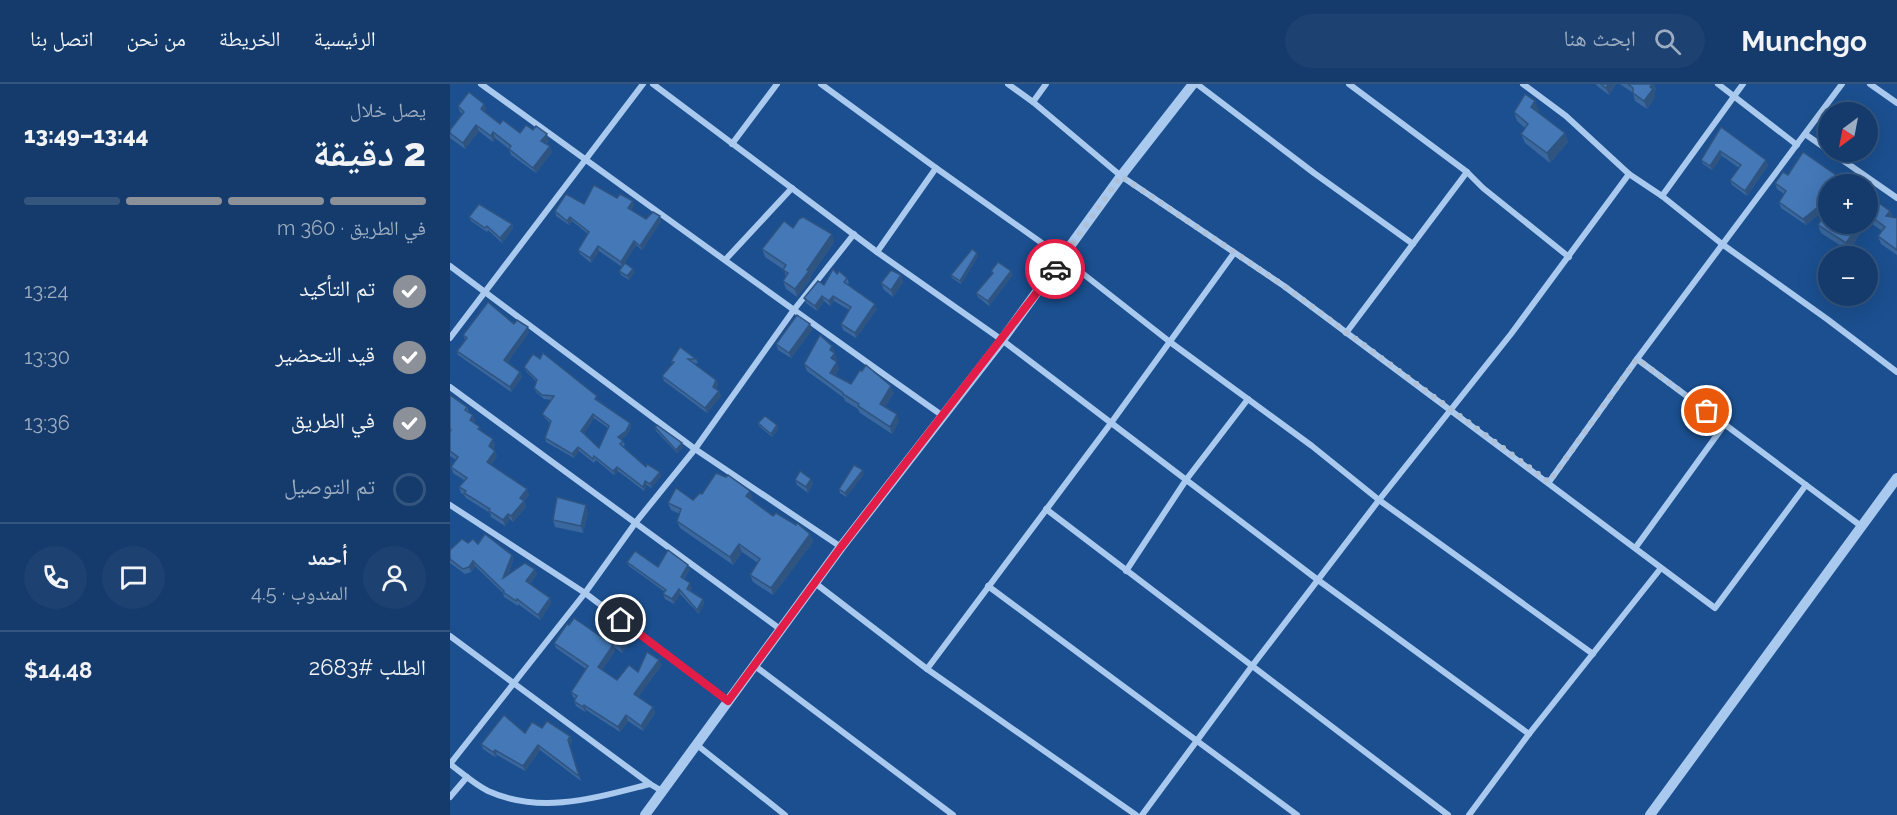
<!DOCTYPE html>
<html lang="ar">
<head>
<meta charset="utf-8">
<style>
  :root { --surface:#143b6b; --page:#1d4271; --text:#f1f3f6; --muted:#9dadc1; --line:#33557e; --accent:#8c9099 }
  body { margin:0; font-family:Raleway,"Noto Naskh Arabic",sans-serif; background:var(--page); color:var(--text); direction:rtl; height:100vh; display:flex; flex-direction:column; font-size:22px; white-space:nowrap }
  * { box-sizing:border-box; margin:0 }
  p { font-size:20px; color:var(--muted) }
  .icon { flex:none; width:33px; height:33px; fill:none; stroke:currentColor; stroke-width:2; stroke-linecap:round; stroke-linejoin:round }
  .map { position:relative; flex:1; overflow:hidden; direction:ltr }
  .panel { display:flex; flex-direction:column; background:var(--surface); width:450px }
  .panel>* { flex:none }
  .needle { width:39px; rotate:212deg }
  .tools { position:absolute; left:1368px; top:18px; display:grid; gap:12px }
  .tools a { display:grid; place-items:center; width:60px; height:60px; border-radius:50%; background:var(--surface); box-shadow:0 6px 24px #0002,0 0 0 2px var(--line); font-size:30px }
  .pin { position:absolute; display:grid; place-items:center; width:51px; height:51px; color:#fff; margin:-26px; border:3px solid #fff; border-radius:50%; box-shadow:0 2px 6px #0007 }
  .courier { position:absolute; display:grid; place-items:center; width:60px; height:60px; margin:-30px; border:4px solid #e11d48; border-radius:50%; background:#fff; color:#222; box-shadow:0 2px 8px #0007 }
  .overview em { font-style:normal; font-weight:800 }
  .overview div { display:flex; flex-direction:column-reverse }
  .overview { display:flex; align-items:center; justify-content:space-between; height:102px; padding:0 24px }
  h1 { font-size:39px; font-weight:800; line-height:45px }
  .bar { display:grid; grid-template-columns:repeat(4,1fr); gap:9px 6px; align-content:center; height:72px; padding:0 24px }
  .bar i { height:8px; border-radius:4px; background:var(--line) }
  .bar .selected { background:var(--accent) }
  .bar p { grid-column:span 4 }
  .line { display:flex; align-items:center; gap:15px; padding:0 24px; border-top:2px solid var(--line) }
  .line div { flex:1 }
  .round { display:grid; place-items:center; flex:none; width:63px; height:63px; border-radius:32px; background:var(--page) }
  ol { padding:0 24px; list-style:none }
  li { display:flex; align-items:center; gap:18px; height:66px }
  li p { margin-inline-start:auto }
  li .icon { padding:6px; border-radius:50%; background:var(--accent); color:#fff; stroke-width:4 }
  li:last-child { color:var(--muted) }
  li i { width:33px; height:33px; border:3px solid var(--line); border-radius:50% }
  header { display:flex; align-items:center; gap:36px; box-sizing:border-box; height:84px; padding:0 30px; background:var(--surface); border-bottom:2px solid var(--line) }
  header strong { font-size:28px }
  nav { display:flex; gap:33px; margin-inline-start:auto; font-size:21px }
  .search { width:420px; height:54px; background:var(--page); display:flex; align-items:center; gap:15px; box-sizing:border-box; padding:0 21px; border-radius:33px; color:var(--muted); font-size:22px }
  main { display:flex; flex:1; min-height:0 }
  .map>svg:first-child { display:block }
</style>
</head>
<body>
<header>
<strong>Munchgo</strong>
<div class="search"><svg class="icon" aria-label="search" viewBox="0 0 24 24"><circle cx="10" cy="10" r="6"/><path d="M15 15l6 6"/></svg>ابحث هنا</div>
<nav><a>الرئيسية</a><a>الخريطة</a><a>من نحن</a><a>اتصل بنا</a></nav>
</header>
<main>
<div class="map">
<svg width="1447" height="731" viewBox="0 0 1447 731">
  <rect width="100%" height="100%" fill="#1b4f8f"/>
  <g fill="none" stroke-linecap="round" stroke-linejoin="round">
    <g stroke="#a9c9ee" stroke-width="6">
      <path d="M31 0C185 111 338 223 493 332"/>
      <polyline points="203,0 427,168 552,256 868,496 1079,650"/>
      <polyline points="371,0 486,84 613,174 720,258 862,362 929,416 1143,570"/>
      <polyline points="558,0 583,18 671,92 834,202 1265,524 1356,401"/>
      <polyline points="747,0 864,89 963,160"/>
      <polyline points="899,0 1017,88 1033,104 1119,173"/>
      <polyline points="1073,0 1116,32 1179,90 1212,112 1272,160 1377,235 1447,288"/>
      <polyline points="1268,0 1347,61"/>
      <polyline points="1420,0 1447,19"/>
      <polyline points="583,18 596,0"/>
      <polyline points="1355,50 1378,66"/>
      <polyline points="282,60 327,0"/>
      <polyline points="1381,68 1447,114"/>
      <polyline points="1212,112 1293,0"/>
      <polyline points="427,168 486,84"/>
      <polyline points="276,175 342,104"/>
      <polyline points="0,182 245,365 391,463"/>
      <polyline points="896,249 1017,88"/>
      <polyline points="0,254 193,0"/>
      <polyline points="1187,275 1411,442"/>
      <polyline points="0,303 330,545"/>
      <polyline points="1099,398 1187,275 1392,0"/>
      <polyline points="0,421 135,509 278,617"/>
      <polyline points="596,425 998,731"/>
      <polyline points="1186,463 1275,340"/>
      <polyline points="676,487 736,396 798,315"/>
      <polyline points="365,499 477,585 686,731"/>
      <polyline points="538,502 847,731"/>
      <polyline points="0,552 200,700 212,707"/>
      <polyline points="305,582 503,731"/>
      <polyline points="477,585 661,339 784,169"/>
      <polyline points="247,661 335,731"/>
      <polyline points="0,680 135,509 186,438 245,365 343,227 404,150"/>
      <path d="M0 680C12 689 24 700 38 707 91 731 145 714 200 700"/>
      <polyline points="0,713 17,693"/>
      <polyline points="692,731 802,582 929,416 1061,250 1179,90"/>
      <polyline points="1019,731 1079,650 1211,484"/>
    </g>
    <g stroke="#a9c9ee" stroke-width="10">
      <polyline points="195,731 391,463 552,256 671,92 743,0"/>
      <polyline points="1200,731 1447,394"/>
    </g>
  </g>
  <g fill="#3a679d" fill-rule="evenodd">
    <polygon points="1146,0 1166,0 1159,11 1147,2"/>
    <polygon points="1170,0 1204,0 1206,5 1204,9 1205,13 1197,25 1185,17 1183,9"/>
    <polygon points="34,20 36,25 34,27 50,40 70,49 83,46 99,56 96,60 102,68 86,89 61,71 59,65 45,54 43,58 29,47 15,65 0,54 0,46 12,30 10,28 8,22"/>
    <polygon points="1089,27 1088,28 1115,49 1118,58 1100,79 1075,59 1071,50 1075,44 1067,37 1064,28"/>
    <polygon points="1271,43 1318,81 1297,112 1282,101 1280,96 1289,84 1272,72 1262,86 1253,80 1251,76"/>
    <polygon points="1338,91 1386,91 1391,100 1378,100 1378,123 1356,141 1331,124 1329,118 1334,110 1327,105 1325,99"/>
    <polygon points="167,114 184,121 181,126 196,135 211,137 192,166 186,161 172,183 149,167 141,179 130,170 128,166 138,150 122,137 119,141 106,132 105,127 134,120"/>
    <polygon points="1418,114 1440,127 1443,133 1447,134 1447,171 1431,160 1428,152 1432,147 1418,137 1418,138"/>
    <polygon points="19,133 62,140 63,144 52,159 38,146 37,148 21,137"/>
    <polygon points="1416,140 1399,167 1371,149 1368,141"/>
    <polygon points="343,144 384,158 360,193 361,195 347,213 336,205 333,197 336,193 334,186 315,173 312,165"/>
    <polygon points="528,172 511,200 502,194 501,191"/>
    <polygon points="169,187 185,188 179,196 171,191"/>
    <polygon points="541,187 561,187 562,192 539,222 528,213 526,209 542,190"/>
    <polygon points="387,190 397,194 399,199 398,200 427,225 406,254 393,246 391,240 399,226 384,217 380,222 374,217 367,227 356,219 354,214 374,201"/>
    <polygon points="451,191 453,198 443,213 434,206 431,199"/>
    <polygon points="64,240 79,248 58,278 70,288 72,293 61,308 8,271 7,267 15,256 13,251"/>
    <polygon points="360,240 362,246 341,274 328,266 326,260"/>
    <polygon points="382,262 387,276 386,278 389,285 385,291 401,300 444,309 435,323 449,337 442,350 410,329 408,325 395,317 394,314 357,287 354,280"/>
    <polygon points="246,275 248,279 244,280 266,296 268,300 266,305 269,307 271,312 257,329 214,297 212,292 222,280 221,277"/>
    <path d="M74 283 148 316 180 339 181 343 177 351 171 355 173 357 175 361 172 363 196 383 211 392 201 404 197 401 194 407 168 387 164 391 146 376 144 379 129 367 124 374 96 358 95 354 100 339 94 333 92 330 102 316 94 315 86 308 84 304 87 298 76 287ZM144 334 158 344 149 364 134 349Z"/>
    <polygon points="0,311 17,323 19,328 25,337 24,339 45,361 43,365 47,372 41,381 79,411 74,417 76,423 63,438 60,435 55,442 41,433 40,429 16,414 14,411 11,409 9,403 14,396 3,389 1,383 6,376 0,372"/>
    <polygon points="308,339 327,341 328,345 322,353 309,342"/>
    <polygon points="205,343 233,363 227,369 206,347"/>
    <polygon points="414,390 396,413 390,409 389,405"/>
    <polygon points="345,396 363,400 358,409 347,401"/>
    <polygon points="252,410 303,414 301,416 323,432 360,450 363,458 323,511 303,498 300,491 308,479 292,468 283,481 230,444 227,437 230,430 221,426 218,419 243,416"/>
    <polygon points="138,428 133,449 105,443 103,436"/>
    <polygon points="18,459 28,460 62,471 63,477 58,490 87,490 80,500 100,514 101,519 90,536 68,520 68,522 54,513 53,509 25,482 21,488 15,490 0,479 0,466"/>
    <polygon points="177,478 208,483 240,485 234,495 242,504 240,507 253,515 254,519 249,530 230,510 224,520 215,515 213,510 215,508 179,482"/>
    <polygon points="177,550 180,557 172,569 164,563 165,567 152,586 167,596 188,588 209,576 211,582 188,613 203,623 205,629 193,647 178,637 170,648 136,626 135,628 126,622 124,617 125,615 123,613 121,608 136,585 106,564 104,559 160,559 158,554"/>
    <polygon points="92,644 120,652 122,657 120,661 131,697 90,666 75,687 47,671 45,673 33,665 31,660"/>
  </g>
  <g fill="#305480">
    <polygon points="1158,0 1166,0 1159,11 1156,4"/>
    <polygon points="1202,0 1204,0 1206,5 1204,9 1205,13 1197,25 1194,17"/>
    <polygon points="1085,17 1089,27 1085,32 1081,23"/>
    <polygon points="34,20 36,25 33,30 31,25"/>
    <polygon points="26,41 29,47 15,65 13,59"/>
    <polygon points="43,48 45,54 43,58 41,52"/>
    <polygon points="1115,49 1118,58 1100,79 1097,69"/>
    <polygon points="97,50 99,56 93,62 91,57"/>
    <polygon points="100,62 102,68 86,89 83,84"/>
    <polygon points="1270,67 1272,72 1262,86 1260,82"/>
    <polygon points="1316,76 1318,81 1297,112 1295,107"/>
    <polygon points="1378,115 1378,123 1356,141 1353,135"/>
    <polygon points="183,117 184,121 180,128 178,124"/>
    <polygon points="1440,127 1443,134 1436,132"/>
    <polygon points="210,132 211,137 192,166 190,162"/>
    <polygon points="120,133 122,137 119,141 117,137"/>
    <polygon points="62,140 63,144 52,159 50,154"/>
    <polygon points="1409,140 1416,140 1399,167 1396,159"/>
    <polygon points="382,150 384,158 360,193 361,195 347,213 345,205"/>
    <polygon points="184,157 186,161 172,183 171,178"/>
    <polygon points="148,162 149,167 141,179 140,174"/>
    <polygon points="527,169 528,172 511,200 510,197"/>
    <polygon points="183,185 185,188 179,196 177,192"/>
    <polygon points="561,187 562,192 539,222 538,217"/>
    <polygon points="451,191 453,198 443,213 441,206"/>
    <polygon points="372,212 374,217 367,227 365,222"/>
    <polygon points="383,212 384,217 380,222 379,217"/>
    <polygon points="425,220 427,225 406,254 405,249"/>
    <polygon points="360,240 362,246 341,274 339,269"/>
    <polygon points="78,243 79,248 56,281 54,276"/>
    <polygon points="382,262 387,276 383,281 381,274 380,266"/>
    <polygon points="387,278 389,285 383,296 380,289"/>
    <polygon points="70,288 72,293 61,308 60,303"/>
    <polygon points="266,296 268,300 265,307 263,303"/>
    <polygon points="441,302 444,309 433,327 430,320"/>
    <polygon points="269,307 271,312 257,329 255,324"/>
    <polygon points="143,330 144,334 133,351 131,347"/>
    <polygon points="447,330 449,337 442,350 440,343"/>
    <polygon points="23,331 25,337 22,342 20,336"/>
    <polygon points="180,339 181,343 177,351 169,356 168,353"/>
    <polygon points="327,341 328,345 322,353 321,350"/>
    <polygon points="43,355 45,361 41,368 39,362"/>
    <polygon points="232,359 233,363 227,369 226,366"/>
    <polygon points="128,363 129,367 124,374 122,370"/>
    <polygon points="45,367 47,372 39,384 37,378"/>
    <polygon points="167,383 168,387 164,391 163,387"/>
    <polygon points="413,386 414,390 396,413 395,409"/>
    <polygon points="210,388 211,392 201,404 200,400"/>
    <polygon points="361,395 363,400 358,409 356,403"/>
    <polygon points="195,397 197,401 194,407 193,403"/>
    <polygon points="77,405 79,411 74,417 76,423 63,438 61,432 70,414"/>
    <polygon points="300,407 303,414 299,419 296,412"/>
    <polygon points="136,421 138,428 133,449 131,442"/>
    <polygon points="58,430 60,435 55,442 53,436"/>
    <polygon points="360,450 363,458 323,511 321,504"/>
    <polygon points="289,460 292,468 283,481 280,473"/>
    <polygon points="62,471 63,477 54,499 53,494"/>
    <polygon points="23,477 25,482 21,488 19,483"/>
    <polygon points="238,481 240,485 232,497 231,493"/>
    <polygon points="85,485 87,490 78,502 76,497"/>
    <polygon points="240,499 242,504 238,509 237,505"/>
    <polygon points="229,505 230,510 224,520 222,515"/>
    <polygon points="100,514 101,519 90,536 88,531"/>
    <polygon points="253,515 254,519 249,530 247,526"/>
    <polygon points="177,550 180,557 172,569 170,562"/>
    <polygon points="163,561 165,567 150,589 148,583"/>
    <polygon points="209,576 211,582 186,616 184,610"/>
    <polygon points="134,621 136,626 135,628 133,623"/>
    <polygon points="203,623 205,629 193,647 191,642"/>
    <polygon points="176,631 178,637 170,648 168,643"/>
    <polygon points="120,652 122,657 120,661 131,697 118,656"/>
    <polygon points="88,661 90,666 75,687 73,682"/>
    <polygon points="45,666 47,671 45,673 43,668"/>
  </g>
  <g fill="#4478b7" stroke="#305480" stroke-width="1.5" fill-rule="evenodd">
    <polygon points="1151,0 1158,0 1156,4"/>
    <polygon points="1178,0 1202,0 1200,3 1203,5 1194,17 1183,9 1183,4"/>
    <polygon points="19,8 34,20 31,25 50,40 53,36 70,49 76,41 83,46 86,42 97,50 91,57 100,62 83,84 59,65 61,62 43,48 41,52 26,41 13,59 0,49 0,46 14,28 8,22"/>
    <polygon points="1075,10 1085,17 1081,23 1115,49 1097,69 1071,50 1078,40 1064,28"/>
    <polygon points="1271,43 1316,76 1295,107 1280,96 1291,81 1270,67 1260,82 1251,76"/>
    <polygon points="1353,68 1386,91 1384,94 1390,98 1388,100 1378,100 1378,115 1353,135 1329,118 1336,107 1325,99 1333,88 1338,91"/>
    <polygon points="144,101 167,114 170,110 183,117 178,124 196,135 203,128 210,132 190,162 184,157 171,178 148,162 140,174 128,166 139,148 120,133 117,137 105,127 116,110 134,120"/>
    <polygon points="1419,112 1440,127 1436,132 1447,134 1447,166 1428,152 1435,143 1418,130 1418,114"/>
    <polygon points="29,120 62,140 50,154 37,142 35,144 19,133"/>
    <polygon points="1378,125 1378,140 1409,140 1396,159 1368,141"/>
    <polygon points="353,133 382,150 357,186 359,187 345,205 333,197 338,189 333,186 336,181 312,165 334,137 343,144 349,135"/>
    <polygon points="522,165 527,169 510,197 501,191"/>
    <polygon points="548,178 561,187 538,217 526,209 543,189 541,187"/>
    <polygon points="175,179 183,185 177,192 169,187"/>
    <polygon points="383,185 387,190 389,187 397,194 394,198 425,220 405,249 391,240 401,223 383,212 379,217 372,212 365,222 354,214 368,197 374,201"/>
    <polygon points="441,186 451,191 441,206 431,199"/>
    <polygon points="38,218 64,240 67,236 78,243 54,276 70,288 60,303 7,267 17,254 13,251"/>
    <polygon points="347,231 360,240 339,269 326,260"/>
    <polygon points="370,251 382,262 380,266 385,269 381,274 387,278 380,289 401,300 410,286 412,287 416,281 441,302 430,320 447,330 440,343 408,322 409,320 393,310 393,309 354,280"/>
    <polygon points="230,263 246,275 238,275 266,296 263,303 269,307 255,324 212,292 224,278 221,277"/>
    <path d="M93 269 147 312 145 315 180 339 176 347 168 353 173 357 170 360 196 383 197 380 210 388 200 400 195 397 193 403 167 383 163 387 144 372 143 375 128 363 122 370 95 354 101 337 92 330 104 312 92 311 84 304 87 296 74 283 83 270 90 275ZM143 330 159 342 149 364 131 347Z"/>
    <polygon points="0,311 17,323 15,326 23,331 20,336 30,343 28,345 43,355 39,362 45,367 37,378 77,405 70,414 74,417 61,432 58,430 53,436 39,427 40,425 19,412 14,409 16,407 9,403 17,394 1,383 8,373 0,367 0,348 1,346 0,345"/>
    <polygon points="315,332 327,341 321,350 308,339"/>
    <polygon points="207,341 232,359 226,366 205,343"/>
    <polygon points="404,381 413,386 395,409 389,405"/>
    <polygon points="350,387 361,395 356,403 345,396"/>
    <polygon points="266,389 276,393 278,391 300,407 296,412 323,432 326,429 346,441 347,439 360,450 321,504 300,491 310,475 289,460 280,473 227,437 231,425 218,419 226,404 243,416 250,409 252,410"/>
    <polygon points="107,413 136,421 131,442 103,436"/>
    <polygon points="35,450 62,471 53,494 75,479 85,485 76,497 100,514 88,531 67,515 66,517 53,508 54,507 23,477 19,483 13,485 0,475 0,466 12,455 18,459 23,455 28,460"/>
    <polygon points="218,466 238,481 231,493 240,499 237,505 253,515 247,526 229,505 222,515 213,510 216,506 177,478 185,467 208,483"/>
    <polygon points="124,534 163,561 148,583 167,596 179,581 188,588 197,568 209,576 184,610 203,623 191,642 176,631 168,643 134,621 133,623 124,617 127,612 121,608 138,582 104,559 117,540 119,541"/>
    <polygon points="166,543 177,550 170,562 158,554"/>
    <polygon points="54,631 75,649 82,638 92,644 97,637 120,652 118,656 129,692 88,661 73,682 45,666 43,668 31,660"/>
  </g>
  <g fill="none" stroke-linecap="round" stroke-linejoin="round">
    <polyline stroke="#afc1d8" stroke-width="6" stroke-dasharray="0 10.8" points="605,185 671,92 834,202 1099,398 1187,275 1257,327"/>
    <polyline stroke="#e11d48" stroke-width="8" points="171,536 278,617 391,463 605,185"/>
  </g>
</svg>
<div class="tools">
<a><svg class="needle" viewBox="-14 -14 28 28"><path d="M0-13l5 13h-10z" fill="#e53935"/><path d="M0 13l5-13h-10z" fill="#9dadc1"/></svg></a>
<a>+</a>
<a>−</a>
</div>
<div class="pin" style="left:1257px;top:327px;background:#ea580c"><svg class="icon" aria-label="bag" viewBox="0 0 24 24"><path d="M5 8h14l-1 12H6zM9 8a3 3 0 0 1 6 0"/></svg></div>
<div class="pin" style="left:171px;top:536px;background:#1f2937"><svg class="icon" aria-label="home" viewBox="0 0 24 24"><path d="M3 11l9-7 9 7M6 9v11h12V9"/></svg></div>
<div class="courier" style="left:605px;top:185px"><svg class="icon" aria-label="car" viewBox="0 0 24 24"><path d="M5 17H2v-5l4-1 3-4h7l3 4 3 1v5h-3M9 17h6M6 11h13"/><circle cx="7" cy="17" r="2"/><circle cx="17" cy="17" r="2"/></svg></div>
</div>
<section class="panel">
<div class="overview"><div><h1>2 دقيقة</h1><p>يصل خلال</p></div><em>13:44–13:49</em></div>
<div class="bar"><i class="selected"></i><i class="selected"></i><i class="selected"></i><i></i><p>في الطريق · 360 m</p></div>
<ol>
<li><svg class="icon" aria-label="check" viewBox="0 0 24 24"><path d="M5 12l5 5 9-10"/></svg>تم التأكيد<p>13:24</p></li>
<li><svg class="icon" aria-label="check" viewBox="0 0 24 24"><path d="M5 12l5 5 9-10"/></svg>قيد التحضير<p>13:30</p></li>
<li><svg class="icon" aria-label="check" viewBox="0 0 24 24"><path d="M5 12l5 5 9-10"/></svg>في الطريق<p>13:36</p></li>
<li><i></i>تم التوصيل</li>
</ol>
<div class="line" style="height:108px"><a class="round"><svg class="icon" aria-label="person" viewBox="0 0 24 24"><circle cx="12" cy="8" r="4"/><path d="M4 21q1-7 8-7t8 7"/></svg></a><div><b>أحمد</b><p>المندوب · 4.5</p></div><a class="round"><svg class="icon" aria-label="chat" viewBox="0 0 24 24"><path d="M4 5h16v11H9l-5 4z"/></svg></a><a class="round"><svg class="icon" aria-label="phone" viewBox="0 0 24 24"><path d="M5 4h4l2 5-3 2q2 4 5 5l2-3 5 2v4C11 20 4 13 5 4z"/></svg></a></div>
<div class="line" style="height:78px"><div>الطلب #2683</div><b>$14.48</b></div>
</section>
</main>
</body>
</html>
